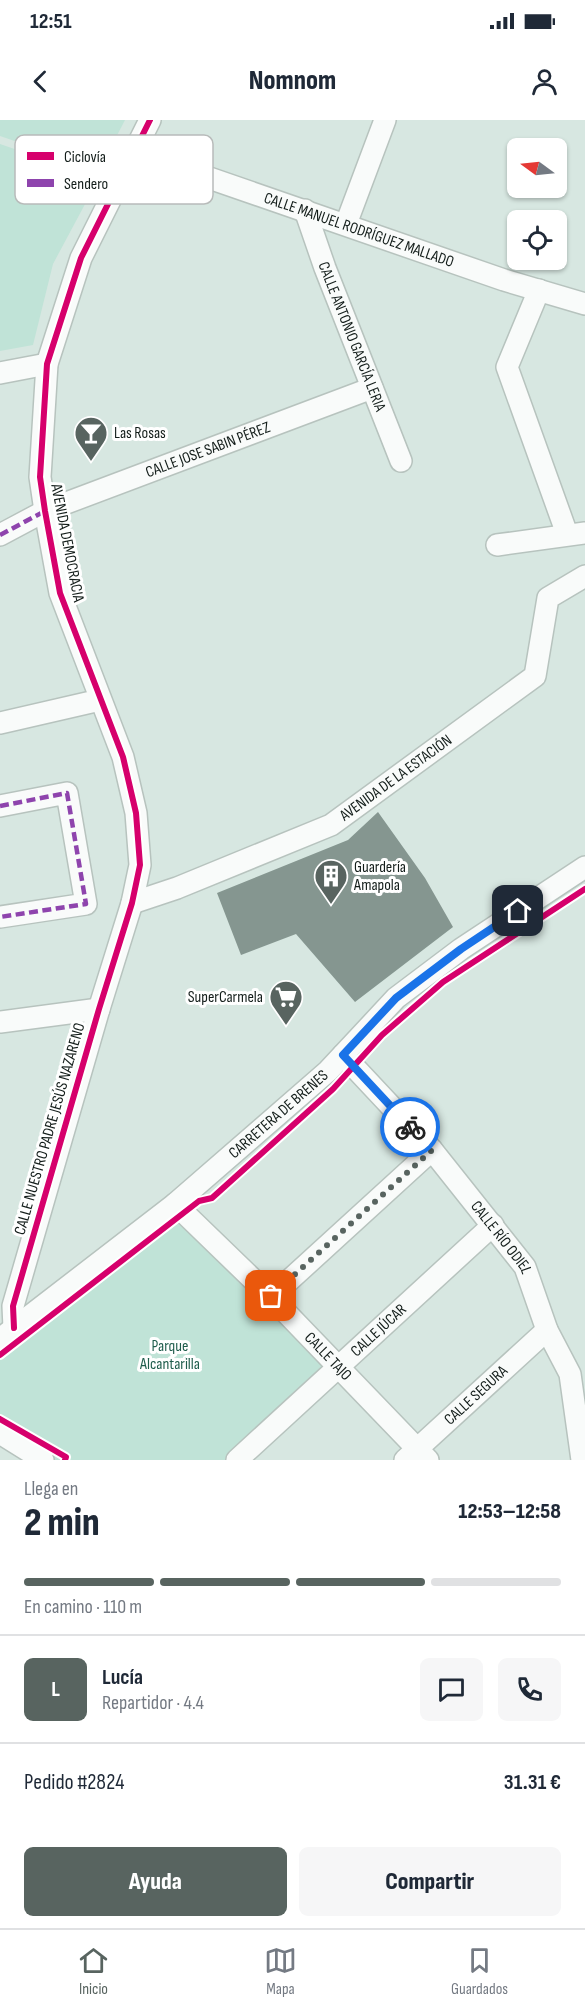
<!DOCTYPE html>
<html lang="es">
<head>
<meta charset="utf-8">
<style>
  :root { --surface:#fff; --page:#f6f6f7; --text:#1f2937; --muted:#747a83; --line:#e0e1e3; --accent:#586460 }
  body { margin:0; font-family:"Sofia Sans Condensed",sans-serif; background:var(--page); color:var(--text); height:100vh; display:flex; flex-direction:column; font-size:22px; white-space:nowrap }
  * { box-sizing:border-box; margin:0 }
  p { font-size:20px; color:var(--muted) }
  .icon { flex:none; width:33px; height:33px; fill:none; stroke:currentColor; stroke-width:2; stroke-linecap:round; stroke-linejoin:round }
  .map { position:relative; height:1340px; overflow:hidden }
  .sheet { display:flex; flex-direction:column; background:var(--surface); flex:1 }
  .sheet>* { flex:none }
  .needle { width:39px; rotate:285deg }
  .buttons { position:absolute; left:507px; top:18px; display:grid; gap:12px }
  .buttons a { display:grid; place-items:center; width:60px; height:60px; border-radius:9px; background:var(--surface); box-shadow:0 2px 4px #0004; font-size:30px }
  .pin { position:absolute; display:grid; place-items:center; width:51px; height:51px; color:#fff; margin:-26px; border-radius:12px; box-shadow:0 3px 9px #0006 }
  .courier { position:absolute; display:grid; place-items:center; width:60px; height:60px; margin:-30px; border:4px solid #1a73e8; border-radius:50%; background:#fff; color:#222; box-shadow:0 2px 8px #0007 }
  .head em { font-style:normal; font-weight:800 }
  .head div { display:flex; flex-direction:column-reverse }
  .head { display:flex; align-items:center; justify-content:space-between; height:102px; padding:0 24px }
  h1 { font-size:39px; font-weight:800; line-height:45px }
  .bar { display:grid; grid-template-columns:repeat(4,1fr); gap:9px 6px; align-content:center; height:72px; padding:0 24px }
  .bar i { height:8px; border-radius:4px; background:var(--line) }
  .bar .current { background:var(--accent) }
  .bar p { grid-column:span 4 }
  .line { display:flex; align-items:center; gap:15px; padding:0 24px; border-top:2px solid var(--line) }
  .line div { flex:1 }
  .round { display:grid; place-items:center; flex:none; width:63px; height:63px; border-radius:9px; background:var(--page) }
  .button { display:flex; gap:12px; margin-top:auto; padding:12px 24px }
  .button a { flex:1; height:69px; border-radius:9px; background:var(--accent); color:#fff; font-size:24px; font-weight:800; line-height:69px; text-align:center }
  .button a+a { background:var(--page); color:var(--text) }
  .status { display:flex; justify-content:space-between; align-items:center; height:42px; padding:0 30px; background:var(--surface); direction:ltr }
  .status svg { height:16px; fill:currentColor }
  header { display:flex; justify-content:space-between; align-items:center; height:78px; padding:0 24px; background:var(--surface); font-size:27px; font-weight:800 }
  .dock { display:flex; justify-content:space-around; align-items:center; height:84px; border-top:2px solid var(--line); background:var(--surface); font-size:16px; color:var(--muted) }
  .dock a { display:grid; justify-items:center; gap:3px }
  .dock .current { color:var(--accent) }
  .map>svg:first-child { display:block }
</style>
</head>
<body>
<div class="status"><b>12:51</b><svg viewBox="0 0 49 12"><path d="M0 12V9h3v3zM5 12V6h3v6zM10 12V3h3v9zM15 12V0h3v12zM26 1h20v11H26zM47 4h2v5h-2z"/></svg></div>
<header><svg class="icon" aria-label="back" viewBox="0 0 24 24"><path d="M15 5l-7 7 7 7"/></svg>Nomnom<svg class="icon" aria-label="person" viewBox="0 0 24 24"><circle cx="12" cy="8" r="4"/><path d="M4 21q1-7 8-7t8 7"/></svg></header>
<div class="map">
<svg width="585" height="1340" viewBox="0 0 585 1340">
  <rect width="100%" height="100%" fill="#d7e7e1"/>
  <g fill="#c0e3d7">
    <polygon points="0,0 125,0 99,50 0,16"/>
    <polygon points="0,24 99,58 53,144 33,225 0,231"/>
    <polygon points="174,1100 338,1246 237,1340 55,1340 45,1325 0,1294 0,1237"/>
  </g>
  <polygon fill="#859690" points="378,692 425,758 453,807 355,882 296,814 241,835 217,773 348,720"/>
  <g fill="none" stroke-linecap="round" stroke-linejoin="round">
    <defs>
      <g id="minor">
        <path id="s1" d="M134 32 504 160 585 184"/>
        <path id="s2" d="M305 90 325 148 401 341"/>
        <polyline points="346,104 385,0"/>
        <polyline points="539,170 507,247 567,414"/>
        <polyline points="0,253 47,244"/>
        <path id="s3" d="M0 415 45 391 372 268"/>
        <polyline points="497,425 585,413"/>
        <polyline points="0,603 100,580"/>
        <polyline points="0,686 67,673 86,784 0,797"/>
        <path id="s4" d="M132 783 177 768 331 705 535 556 548 478 585 456"/>
        <polyline points="0,902 99,889"/>
        <path id="s5" d="M343 935 432 1030 525 1147 547 1210 570 1254 582 1340"/>
        <path id="s6" d="M175 1084 271 1177 428 1340"/>
        <polyline points="271,1177 432,1030"/>
        <polyline points="14,1208 13,1186 99,889 132,783 140,745 136,693 123,637 60,473 45,391 40,357 47,244 81,138 150,0"/>
        <path id="s7" d="M0 1219 175 1084 328 951 396 878 461 829 585 747"/>
        <polyline points="0,1313 43,1340"/>
        <path id="s8" d="M237 1340 493 1105"/>
        <path id="s9" d="M405 1340 547 1210"/>
      </g>
    </defs>
    <use href="#minor" stroke="#b7c3be" stroke-width="24"/>
    <use href="#minor" stroke="#f9fbfa" stroke-width="21"/>
    <g stroke="#8e44ad" stroke-width="4.5" stroke-dasharray="9 4.5" stroke-linecap="butt">
      <polyline points="0,415 45,391"/>
      <polyline points="0,686 67,673 86,784 0,797"/>
    </g>
    <defs>
      <g id="cycleway">
        <polyline points="14,1208 13,1186 99,889 132,783 140,745 136,693 123,637 60,473 45,391 40,357 47,244 81,138 150,0"/>
        <polyline points="0,1235 199,1081 212,1078 333,969 382,915 443,862 585,769"/>
        <polyline points="0,1299 66,1337 65,1340"/>
      </g>
    </defs>
    <use href="#cycleway" stroke="#fff" stroke-width="10"/>
    <use href="#cycleway" stroke="#d6006c" stroke-width="6"/>
  </g>
  <g fill="none" stroke-linecap="round" stroke-linejoin="round">
    <polyline stroke="#586460" stroke-width="6" stroke-dasharray="0 10.8" points="271,1176 432,1030 410,1007"/>
    <polyline stroke="#1a73e8" stroke-width="8" points="410,1007 343,935 396,878 461,829 518,791"/>
  </g>
  <defs>
    <symbol id="bar-pin" viewBox="-11 -11 22 30"><path d="M0 17L-7.5 6A9.5 9.5 0 1 1 7.5 6Z" fill="#586460" stroke="#fff"/><path d="M-6-5H6L.8 .8V4.5H3.5V6h-7V4.5H-.8V.8Z" fill="#fff"/></symbol>
    <symbol id="building-pin" viewBox="-11 -11 22 30"><path d="M0 17L-7.5 6A9.5 9.5 0 1 1 7.5 6Z" fill="#586460" stroke="#fff"/><path d="M-4-6H4V6H1V3H-1V6H-4ZM-2.5-4.3h1.7v1.8h-1.7ZM.8-4.3h1.7v1.8H.8ZM-2.5-1h1.7V.8h-1.7ZM.8-1h1.7V.8H.8Z" fill="#fff"/></symbol>
    <symbol id="supermarket-pin" viewBox="-11 -11 22 30"><path d="M0 17L-7.5 6A9.5 9.5 0 1 1 7.5 6Z" fill="#586460" stroke="#fff"/><path d="M-6-5.5h2.5l.6 2H6L4.5 2H-2.5L-4.4-4H-6ZM-1.5 3.2a1.3 1.3 0 1 0 .1 0ZM3 3.2a1.3 1.3 0 1 0 .1 0Z" fill="#fff"/></symbol>
  </defs>
  <g fill-rule="evenodd">
    <use href="#bar-pin" x="72" y="294" width="38" height="52"/>
    <use href="#building-pin" x="312" y="737" width="38" height="52"/>
    <use href="#supermarket-pin" x="267" y="858" width="38" height="52"/>
  </g>
  <g text-anchor="middle" dominant-baseline="central" stroke-width="6" stroke-linejoin="round" paint-order="stroke">
    <g font-size="16" fill="#131d1a" stroke="#fff">
      <text stroke="none"><textPath href="#s1" startOffset="238">CALLE MANUEL RODRÍGUEZ MALLADO</textPath></text>
      <text stroke="none"><textPath href="#s2" startOffset="135">CALLE ANTONIO GARCÍA LERIA</textPath></text>
      <text stroke="none"><textPath href="#s3" startOffset="225">CALLE JOSE SABIN PÉREZ</textPath></text>
      <text transform="translate(67 423) rotate(79)">AVENIDA DEMOCRACIA</text>
      <text stroke="none"><textPath href="#s4" startOffset="294">AVENIDA DE LA ESTACIÓN</textPath></text>
      <text stroke="none"><textPath href="#s7" startOffset="358">CARRETERA DE BRENES</textPath></text>
      <text transform="translate(50 1009) rotate(-74)">CALLE NUESTRO PADRE JESÚS NAZARENO</text>
      <text stroke="none"><textPath href="#s5" startOffset="242">CALLE RÍO ODIEL</textPath></text>
      <text stroke="none"><textPath href="#s8" startOffset="192">CALLE JÚCAR</textPath></text>
      <text stroke="none"><textPath href="#s6" startOffset="216">CALLE TAJO</textPath></text>
      <text stroke="none"><textPath href="#s9" startOffset="96">CALLE SEGURA</textPath></text>
    </g>
    <g font-size="16" fill="#131d1a" stroke="#fff" text-anchor="start">
      <text x="114" y="313">Las Rosas</text>
      <text x="354" y="747">Guardería<tspan x="354" dy="18">Amapola</tspan></text>
      <text x="263" y="877" text-anchor="end">SuperCarmela</text>
    </g>
    <g font-size="16" fill="#1f5d4c" stroke="#fff">
      <text x="170" y="1226">Parque<tspan x="170" dy="18">Alcantarilla</tspan></text>
    </g>
  </g>
  <rect x="15" y="15" width="198" height="69" rx="9" fill="#fff" stroke="#b8bbba" stroke-width="1.5"/>
  <rect x="27" y="32" width="27" height="8" fill="#d6006c"/>
  <rect x="27" y="59" width="27" height="8" fill="#8e44ad"/>
  <g font-size="16" fill="#131d1a">
    <text x="64" y="42">Ciclovía</text>
    <text x="64" y="69">Sendero</text>
  </g>
</svg>
<div class="buttons">
<a><svg class="needle" viewBox="-14 -14 28 28"><path d="M0-13l5 13h-10z" fill="#e53935"/><path d="M0 13l5-13h-10z" fill="#747a83"/></svg></a>
<a><svg class="icon" aria-label="locate" viewBox="0 0 24 24"><circle cx="12" cy="12" r="6"/><path d="M12 2v4M12 18v4M2 12h4M18 12h4"/></svg></a>
</div>
<div class="pin" style="left:271px;top:1176px;background:#ea580c"><svg class="icon" aria-label="bag" viewBox="0 0 24 24"><path d="M5 8h14l-1 12H6zM9 8a3 3 0 0 1 6 0"/></svg></div>
<div class="pin" style="left:518px;top:791px;background:#1f2937"><svg class="icon" aria-label="home" viewBox="0 0 24 24"><path d="M3 11l9-7 9 7M6 9v11h12V9"/></svg></div>
<div class="courier" style="left:410px;top:1007px"><svg class="icon" aria-label="bike" viewBox="0 0 24 24"><circle cx="6" cy="16" r="4"/><circle cx="18" cy="16" r="4"/><path d="M6 16l4-8h5l3 8M10 8l3 8H6M13 5h3"/></svg></div>
</div>
<section class="sheet">
<div class="head"><div><h1>2 min</h1><p>Llega en</p></div><em>12:53–12:58</em></div>
<div class="bar"><i class="current"></i><i class="current"></i><i class="current"></i><i></i><p>En camino · 110 m</p></div>
<div class="line" style="height:108px"><b class="round" style="background:var(--accent);color:#fff">L</b><div><b>Lucía</b><p>Repartidor · 4.4</p></div><a class="round"><svg class="icon" aria-label="chat" viewBox="0 0 24 24"><path d="M4 5h16v11H9l-5 4z"/></svg></a><a class="round"><svg class="icon" aria-label="phone" viewBox="0 0 24 24"><path d="M5 4h4l2 5-3 2q2 4 5 5l2-3 5 2v4C11 20 4 13 5 4z"/></svg></a></div>
<div class="line" style="height:78px"><div>Pedido #2824</div><b>31.31 €</b></div>
<div class="button"><a>Ayuda</a><a>Compartir</a></div>
</section>
<nav class="dock">
<a class="current"><svg class="icon" aria-label="home" viewBox="0 0 24 24"><path d="M3 11l9-7 9 7M6 9v11h12V9"/></svg>Inicio</a>
<a><svg class="icon" aria-label="map" viewBox="0 0 24 24"><path d="M3 6l6-2 6 2 6-2v14l-6 2-6-2-6 2zM9 4v14M15 6v14"/></svg>Mapa</a>
<a><svg class="icon" aria-label="saved" viewBox="0 0 24 24"><path d="M7 4h10v16l-5-4-5 4z"/></svg>Guardados</a>
</nav>
</body>
</html>
